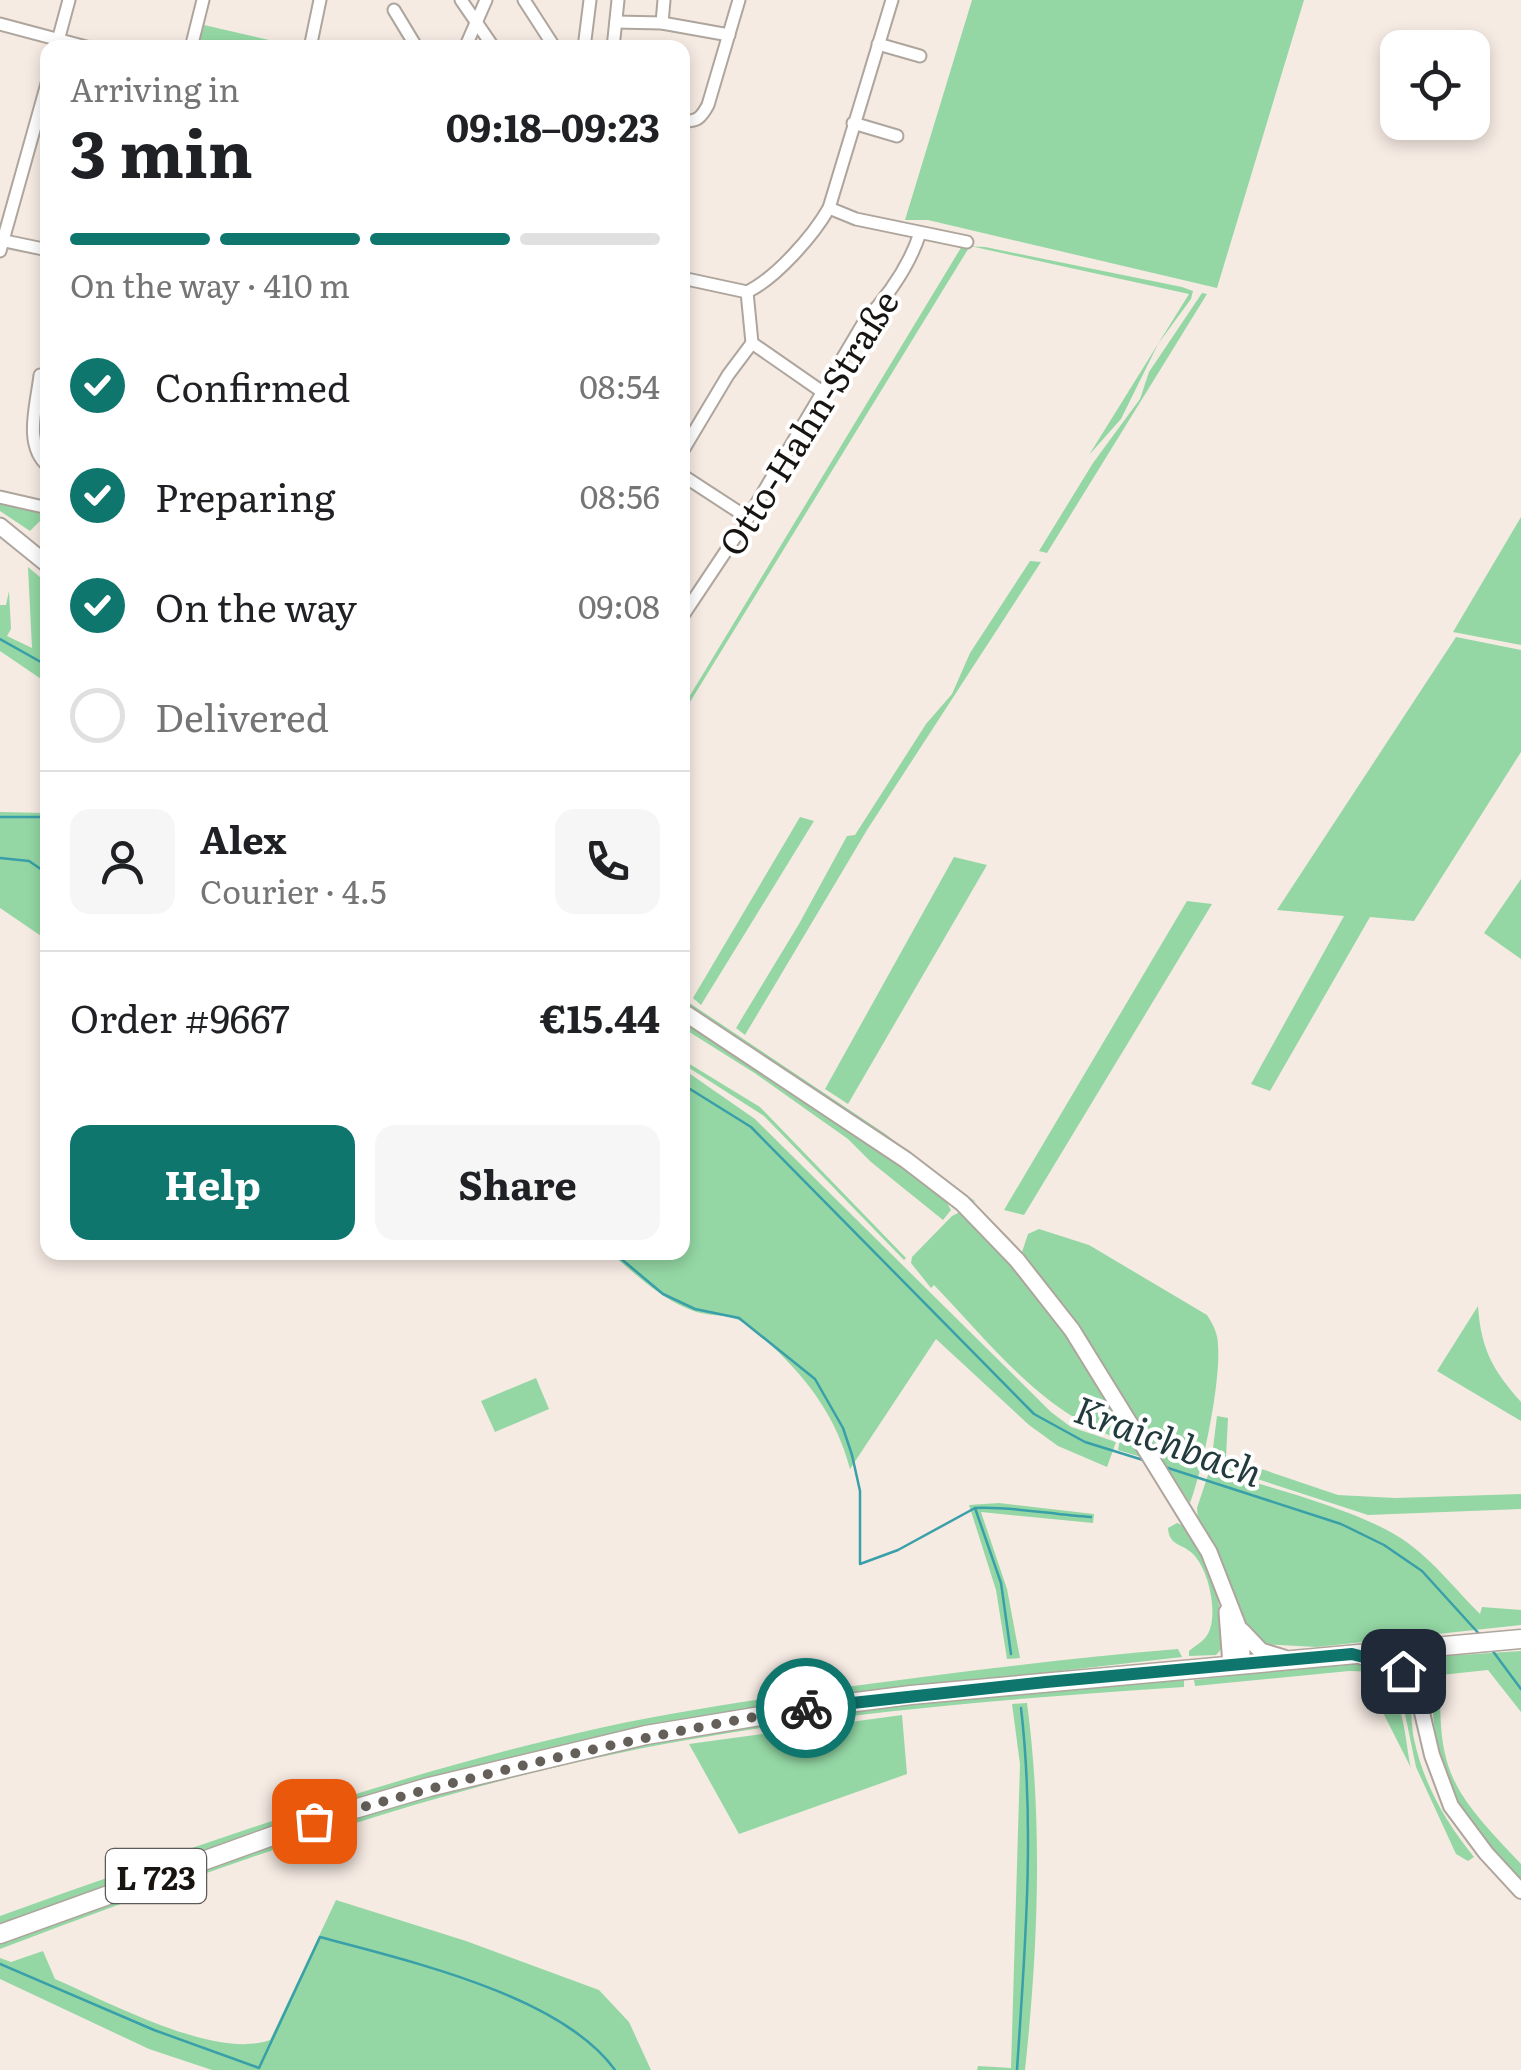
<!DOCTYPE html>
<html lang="en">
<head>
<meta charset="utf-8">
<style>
  :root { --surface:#fff; --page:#f6f6f6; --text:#202124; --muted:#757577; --line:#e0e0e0; --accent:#0f766e }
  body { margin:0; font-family:Literata,serif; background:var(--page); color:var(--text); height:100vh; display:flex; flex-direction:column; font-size:38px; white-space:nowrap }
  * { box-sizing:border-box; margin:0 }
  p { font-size:32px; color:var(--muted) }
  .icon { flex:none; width:55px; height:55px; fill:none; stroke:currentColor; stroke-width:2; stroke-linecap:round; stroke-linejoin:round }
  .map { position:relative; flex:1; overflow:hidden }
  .side { position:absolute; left:40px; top:40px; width:650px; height:1220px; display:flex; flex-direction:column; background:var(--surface); border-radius:20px; box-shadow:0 5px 15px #0003 }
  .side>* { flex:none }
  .buttons { position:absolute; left:1380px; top:30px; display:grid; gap:20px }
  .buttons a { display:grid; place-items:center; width:110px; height:110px; border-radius:20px; background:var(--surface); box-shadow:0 5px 15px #0003; font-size:50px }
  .pin { position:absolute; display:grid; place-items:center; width:85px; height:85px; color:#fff; margin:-42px; border-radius:20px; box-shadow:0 5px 15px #0006 }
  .courier { position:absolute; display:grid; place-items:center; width:100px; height:100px; margin:-50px; border:8px solid #0f766e; border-radius:50%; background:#fff; color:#222; box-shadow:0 2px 12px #0007 }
  .headline em { font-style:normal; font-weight:700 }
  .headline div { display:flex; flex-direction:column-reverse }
  .headline { display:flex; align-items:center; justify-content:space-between; height:170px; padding:0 30px }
  h1 { font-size:65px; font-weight:700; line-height:75px }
  .bar { display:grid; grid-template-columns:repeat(4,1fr); gap:15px 10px; align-content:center; height:120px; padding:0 30px }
  .bar i { height:12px; border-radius:8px; background:var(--line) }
  .bar .on { background:var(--accent) }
  .bar p { grid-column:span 4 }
  .line { display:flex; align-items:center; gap:25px; padding:0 30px; border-top:2px solid var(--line) }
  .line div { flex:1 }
  .round { display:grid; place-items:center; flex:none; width:105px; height:105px; border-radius:20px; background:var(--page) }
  ol { padding:0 30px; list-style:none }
  li { display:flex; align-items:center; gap:30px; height:110px }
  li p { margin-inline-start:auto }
  li .icon { padding:10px; border-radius:50%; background:var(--accent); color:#fff; stroke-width:4 }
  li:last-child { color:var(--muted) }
  li i { width:55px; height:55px; border:5px solid var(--line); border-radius:50% }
  .cta { display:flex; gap:20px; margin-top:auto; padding:20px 30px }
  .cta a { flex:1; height:115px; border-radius:20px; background:var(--accent); color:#fff; font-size:40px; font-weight:700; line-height:115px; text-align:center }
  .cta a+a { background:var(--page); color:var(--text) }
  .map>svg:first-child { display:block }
</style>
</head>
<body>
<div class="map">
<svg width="1521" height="2070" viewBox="0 0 1521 2070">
  <rect width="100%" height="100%" fill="#f6ebe3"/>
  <g fill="#94d7a4">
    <polygon points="972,0 1304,0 1217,288 928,220 905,220"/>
    <polygon points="204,25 299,47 198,47"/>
    <polygon points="962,246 985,247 1182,287 1193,291 1191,299 1158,344 1121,419 1089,455 1189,294 970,246 690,702 683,707"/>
    <polygon points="1202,293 1207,294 1047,553 1039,551 1093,463 1140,399 1149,372"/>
    <polygon points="0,501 47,513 47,514 30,531 0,511"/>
    <polygon points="1521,517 1521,645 1453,632"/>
    <polygon points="1030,561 1041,562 867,830 745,1035 736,1028 799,924 847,836 855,835 926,724 952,694 970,653"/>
    <polygon points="28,567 47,583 47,683 0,651 0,605 6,605 9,591 11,629 7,636 32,648"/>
    <polygon points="1456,637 1521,650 1521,752 1414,921 1370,917 1270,1091 1251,1084 1344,916 1277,910"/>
    <polygon points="0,812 47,813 47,940 0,908"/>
    <polygon points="800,817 814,821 701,1005 693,998"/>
    <polygon points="954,857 987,865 848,1104 825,1089"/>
    <polygon points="1521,879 1521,959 1484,933"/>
    <polygon points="1187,901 1212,904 1024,1215 1004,1210"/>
    <polygon points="682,998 884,1133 976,1202 964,1198 683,1003"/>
    <polygon points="682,1019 879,1149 945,1199 951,1210 943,1220 871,1162 848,1139 756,1074 683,1028"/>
    <polygon points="683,1060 760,1107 906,1258 904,1260 764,1116 683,1064"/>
    <path d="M683 1069 755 1119 1051 1412 1071 1427 1116 1442 1107 1467 1058 1446 1029 1425 936 1339 850 1469C837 1419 810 1382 773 1347 762 1337 750 1324 736 1319 722 1314 705 1316 691 1310 658 1297 637 1275 610 1253L682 1252Z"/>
    <path d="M960 1212C1040 1280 1086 1370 1141 1457L1118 1450 1120 1439C1041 1412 990 1343 934 1285L931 1288 911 1263 912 1257 952 1216Z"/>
    <path d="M1039 1229 1089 1245 1207 1315C1213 1324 1218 1334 1218 1345 1221 1381 1203 1469 1190 1503L1074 1321 1021 1255 1028 1234Z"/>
    <path d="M1478 1306C1481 1350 1493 1370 1521 1402V1421L1437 1371Z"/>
    <polygon points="536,1378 549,1409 495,1432 481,1401"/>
    <polygon points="1217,1416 1228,1418 1226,1457 1338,1495 1395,1498 1521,1494 1521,1509 1368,1515 1211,1464"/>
    <path d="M1210 1469C1266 1487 1363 1510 1408 1543 1436 1564 1456 1590 1480 1614L1482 1607 1521 1610V1625L1317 1647 1260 1644 1247 1631 1221 1559 1198 1520 1197 1508Z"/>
    <polygon points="999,1503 1094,1514 1093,1523 981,1512 1007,1589 1020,1658 1007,1659 996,1590 969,1505"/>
    <path d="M1177 1523C1210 1535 1223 1615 1224 1646L1216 1655 1189 1656V1651C1196 1645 1207 1640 1210 1629 1217 1608 1208 1569 1193 1554 1182 1543 1169 1546 1168 1528Z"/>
    <path d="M1178 1649 1182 1657 841 1696 581 1742 0 1925V1916C191 1848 380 1779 578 1733 659 1714 741 1702 824 1690 941 1674 1059 1659 1178 1649Z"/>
    <path d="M1521 1651V1712L1488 1670 1441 1675C1436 1775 1455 1794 1521 1864V1881C1449 1804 1433 1775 1431 1669L1433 1662 1444 1656Z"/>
    <path d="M1349 1662C1367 1666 1395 1667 1405 1685 1412 1699 1411 1724 1414 1739 1424 1785 1445 1821 1474 1857L1468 1861 1456 1854 1416 1767 1400 1690 1382 1672 1349 1671 1195 1686 1194 1680Z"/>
    <path d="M1365 1677C1405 1678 1404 1737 1411 1768Z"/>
    <path d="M1184 1680V1687C1019 1698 851 1711 687 1740 451 1781 223 1865 0 1949V1939L368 1810 685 1734 939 1698Z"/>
    <path d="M1027 1703C1043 1823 1038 1949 1025 2070H977L978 2066 1011 2068 1020 1764 1012 1704Z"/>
    <polygon points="902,1715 907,1774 739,1834 689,1744"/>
    <path d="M336 1900 466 1941 599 1990 629 2022 651 2070H212L149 2049 0 1979V1958L11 1962 43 1951 55 1979C109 2002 215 2060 270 2040Z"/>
  </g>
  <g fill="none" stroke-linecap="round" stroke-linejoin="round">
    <g stroke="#399fa8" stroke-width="2.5">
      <polyline points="0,639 48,666"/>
      <polyline points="0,817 48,817"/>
      <polyline points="0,858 29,861 48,874"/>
      <polyline points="682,1084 751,1127 1034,1414 1085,1442 1143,1460"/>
      <polyline points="613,1252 663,1294 695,1309 739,1318 815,1379 843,1428 852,1455 860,1491 860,1564 898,1550 975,1508"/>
      <polyline points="1165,1467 1341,1524 1384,1545 1422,1571 1481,1636"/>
      <polyline points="1492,1650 1521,1689"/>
      <path d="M1011 1654 1001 1583 975 1508C1013 1506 1053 1515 1091 1517"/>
      <path d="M0 1964 154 2030 259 2068 320 1937C408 1961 561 1995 615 2070"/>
      <path d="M1017 2070C1025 1950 1035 1828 1021 1708"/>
    </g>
    <defs>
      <g id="minor">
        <polyline points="461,0 494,48"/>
        <polyline points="524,0 555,48"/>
        <polyline points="394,10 417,48"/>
        <polyline points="616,22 662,23 729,35"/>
        <polyline points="662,23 664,0"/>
        <polyline points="0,24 90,48"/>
        <polyline points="878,44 920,56"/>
        <polyline points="56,48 69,0"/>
        <polyline points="191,48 203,0"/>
        <polyline points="310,48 320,0"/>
        <polyline points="465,48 486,0"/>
        <polyline points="584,48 590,0"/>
        <polyline points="613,48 618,0"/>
        <path d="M682 121C697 122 701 118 708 105L739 0"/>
        <polyline points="853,123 897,136"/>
        <polyline points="829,208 856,219 967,242"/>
        <polyline points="0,240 48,250"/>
        <polyline points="0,251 48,80"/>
        <path d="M682 278 747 292C776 278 813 236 829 208L892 0"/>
        <polyline points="747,292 752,343 824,393"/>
        <path d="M40 375C37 404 23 445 48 466"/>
        <polyline points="682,452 728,375 752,343"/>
        <polyline points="682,475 748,518"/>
        <polyline points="0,497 48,508"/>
        <path d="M682 617 748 518 864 322C888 296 909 267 920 233"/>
      </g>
      <g id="tertiary">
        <polyline points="1424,1647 1414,1657 1412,1670 1432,1755 1451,1806 1486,1853 1521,1891"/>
        <polyline points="1424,1647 1427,1659 1426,1707"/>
        <polyline points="1362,1657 1394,1665 1413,1682"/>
      </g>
      <g id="secondary">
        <polyline points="0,526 48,565"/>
        <polyline points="682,1011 906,1160 962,1203 1017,1260 1072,1330 1209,1552 1241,1634 1242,1653 1236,1665"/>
        <polyline points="1227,1612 1231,1665"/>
        <polyline points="1242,1631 1261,1651 1284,1658"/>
      </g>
      <polyline id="primary" points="0,1934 314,1821 429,1787 646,1735 809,1708 911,1695 1521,1639"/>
    </defs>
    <use href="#minor" stroke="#aea59d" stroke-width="15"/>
    <use href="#tertiary" stroke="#aea59d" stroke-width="18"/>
    <use href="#secondary" stroke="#aea59d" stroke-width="19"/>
    <use href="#primary" stroke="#aea59d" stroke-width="21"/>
    <use href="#minor" stroke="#fff" stroke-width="11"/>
    <use href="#tertiary" stroke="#fff" stroke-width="14"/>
    <use href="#secondary" stroke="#fff" stroke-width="15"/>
    <use href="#primary" stroke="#fff" stroke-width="18"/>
  </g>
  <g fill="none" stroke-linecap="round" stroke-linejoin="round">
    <path stroke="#655f5a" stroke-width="10" stroke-dasharray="0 18" d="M314 1821C476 1774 638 1736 806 1708"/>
    <polyline stroke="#0f766e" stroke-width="12" points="806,1708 1046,1682 1352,1654 1390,1664 1403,1671"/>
  </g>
  <g text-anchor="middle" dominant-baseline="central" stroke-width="8" stroke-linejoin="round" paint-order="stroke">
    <rect fill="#fff" stroke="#5d5a58" stroke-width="2.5" x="106" y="1849" width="100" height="54" rx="8"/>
    <g font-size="32" font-weight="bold" fill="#171411">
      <text x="156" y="1876">L 723</text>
    </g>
    <g font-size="35" fill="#171411" stroke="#fff">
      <text transform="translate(807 422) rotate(-58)">Otto-Hahn-Straße</text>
    </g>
    <g font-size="38" font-style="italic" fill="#233b3d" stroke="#fff">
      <text transform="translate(1169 1439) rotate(20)">Kraichbach</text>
    </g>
  </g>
</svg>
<div class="buttons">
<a><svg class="icon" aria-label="locate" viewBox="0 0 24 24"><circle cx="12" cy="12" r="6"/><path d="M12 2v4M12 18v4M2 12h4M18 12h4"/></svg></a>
</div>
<div class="pin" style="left:314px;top:1821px;background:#ea580c"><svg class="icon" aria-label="bag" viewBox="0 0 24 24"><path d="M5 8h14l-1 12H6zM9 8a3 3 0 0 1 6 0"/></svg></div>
<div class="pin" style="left:1403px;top:1671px;background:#1f2937"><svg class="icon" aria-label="home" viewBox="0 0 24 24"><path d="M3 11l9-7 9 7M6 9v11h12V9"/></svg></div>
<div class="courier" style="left:806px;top:1708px"><svg class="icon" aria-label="bike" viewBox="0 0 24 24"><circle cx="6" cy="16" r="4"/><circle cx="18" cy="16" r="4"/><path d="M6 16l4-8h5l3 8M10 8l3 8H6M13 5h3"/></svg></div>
<section class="side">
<div class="headline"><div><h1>3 min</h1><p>Arriving in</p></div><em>09:18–09:23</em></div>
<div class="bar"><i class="on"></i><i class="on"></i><i class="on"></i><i></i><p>On the way · 410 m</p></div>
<ol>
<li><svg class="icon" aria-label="check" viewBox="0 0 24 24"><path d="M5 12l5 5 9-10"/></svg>Confirmed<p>08:54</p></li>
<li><svg class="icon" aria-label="check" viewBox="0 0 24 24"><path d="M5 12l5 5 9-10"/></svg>Preparing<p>08:56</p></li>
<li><svg class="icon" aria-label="check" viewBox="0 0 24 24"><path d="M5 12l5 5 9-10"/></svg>On the way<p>09:08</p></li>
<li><i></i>Delivered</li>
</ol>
<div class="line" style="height:180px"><a class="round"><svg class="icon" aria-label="person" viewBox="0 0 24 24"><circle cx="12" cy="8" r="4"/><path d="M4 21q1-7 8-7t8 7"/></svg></a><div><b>Alex</b><p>Courier · 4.5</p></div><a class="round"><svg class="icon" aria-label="phone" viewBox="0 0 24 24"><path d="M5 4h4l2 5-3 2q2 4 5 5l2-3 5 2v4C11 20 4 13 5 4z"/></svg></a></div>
<div class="line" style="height:130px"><div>Order #9667</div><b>€15.44</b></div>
<div class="cta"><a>Help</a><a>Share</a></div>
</section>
</div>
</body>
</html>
